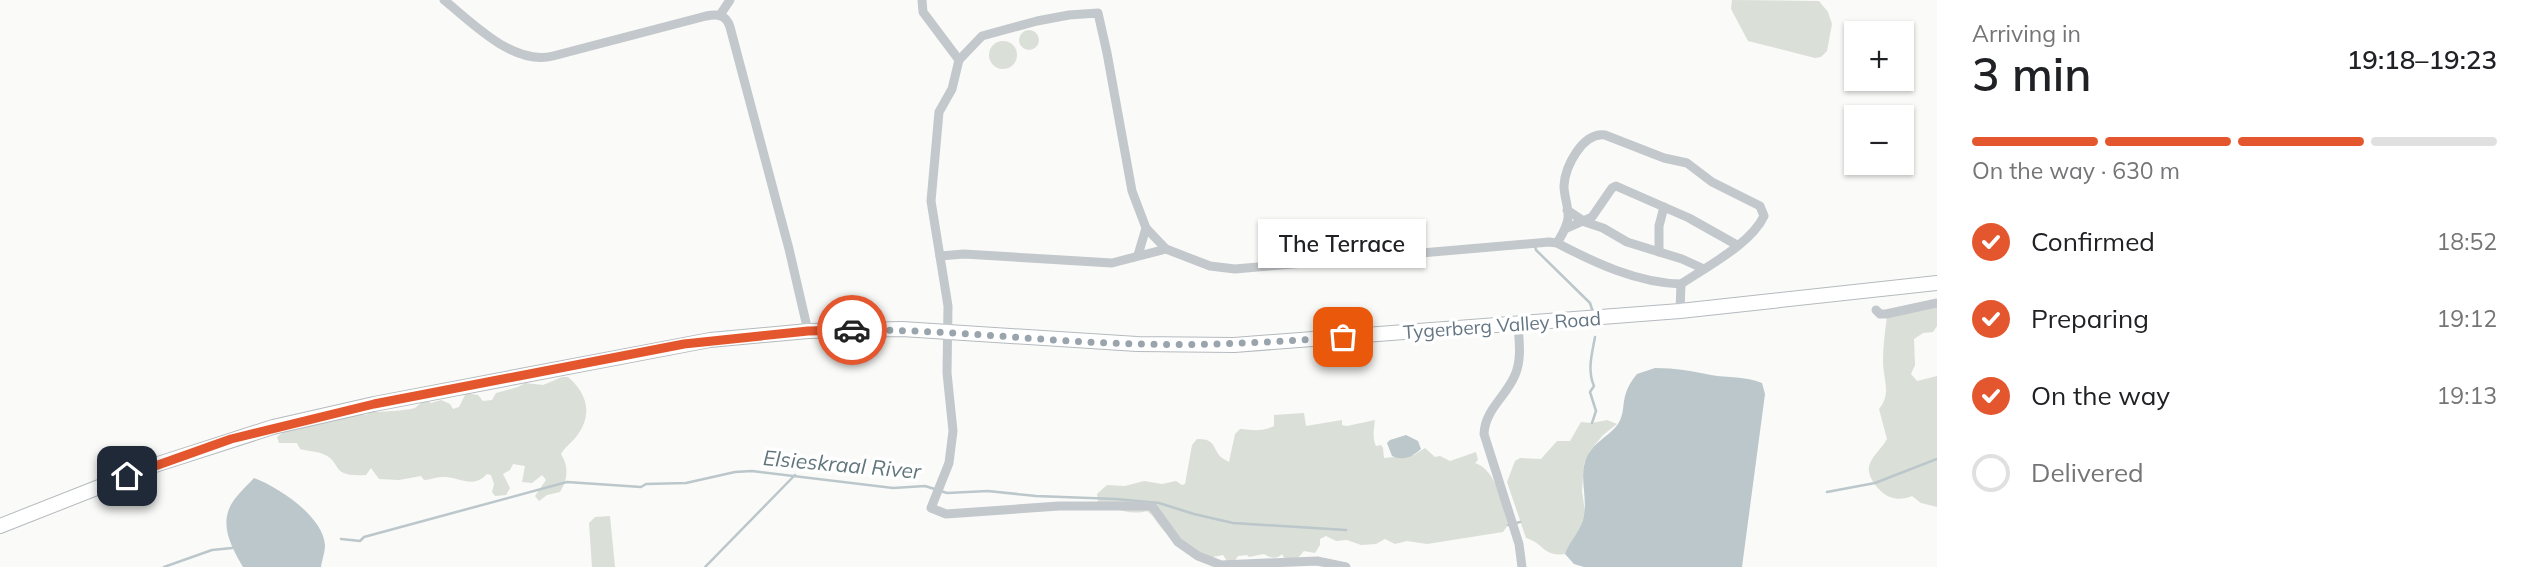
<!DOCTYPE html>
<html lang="en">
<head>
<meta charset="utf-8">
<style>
  :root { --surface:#fff; --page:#f6f6f6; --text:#202124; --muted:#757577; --line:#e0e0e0; --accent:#e4572e }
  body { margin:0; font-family:Mulish,sans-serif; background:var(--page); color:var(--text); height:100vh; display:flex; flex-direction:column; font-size:26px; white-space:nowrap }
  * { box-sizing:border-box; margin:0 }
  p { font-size:23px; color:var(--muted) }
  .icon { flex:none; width:38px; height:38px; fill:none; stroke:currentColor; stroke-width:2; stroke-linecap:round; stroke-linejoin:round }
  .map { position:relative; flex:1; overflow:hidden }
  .details { display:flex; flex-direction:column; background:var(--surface); width:595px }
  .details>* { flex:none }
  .tools { position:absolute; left:1844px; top:21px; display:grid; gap:14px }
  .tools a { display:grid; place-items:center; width:70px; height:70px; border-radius:0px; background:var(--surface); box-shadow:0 2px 5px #0004; font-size:35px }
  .pin { position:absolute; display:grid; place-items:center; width:60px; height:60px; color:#fff; margin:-30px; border-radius:14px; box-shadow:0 4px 10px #0006 }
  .courier { position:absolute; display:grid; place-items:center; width:70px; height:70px; margin:-35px; border:5px solid #e4572e; border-radius:50%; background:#fff; color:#222; box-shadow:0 2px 9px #0007 }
  .bubble { position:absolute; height:49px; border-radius:0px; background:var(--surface); box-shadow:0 2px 5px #0004; font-size:23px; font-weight:600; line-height:49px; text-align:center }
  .head em { font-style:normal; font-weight:600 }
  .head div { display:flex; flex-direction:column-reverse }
  .head { display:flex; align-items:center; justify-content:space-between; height:119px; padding:0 35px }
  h1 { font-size:46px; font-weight:600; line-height:52px }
  .bar { display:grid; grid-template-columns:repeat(4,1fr); gap:10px 7px; align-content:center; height:84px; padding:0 35px }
  .bar i { height:9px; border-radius:5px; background:var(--line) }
  .bar .current { background:var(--accent) }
  .bar p { grid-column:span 4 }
  ol { padding:0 35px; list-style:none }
  li { display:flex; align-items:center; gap:21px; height:77px }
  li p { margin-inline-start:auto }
  li .icon { padding:7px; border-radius:50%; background:var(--accent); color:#fff; stroke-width:4 }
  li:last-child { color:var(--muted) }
  li i { width:38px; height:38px; border:4px solid var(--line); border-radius:50% }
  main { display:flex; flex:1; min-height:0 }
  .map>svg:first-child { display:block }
</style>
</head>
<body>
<main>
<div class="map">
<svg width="1937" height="567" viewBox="0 0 1937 567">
  <rect width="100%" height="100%" fill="#fafaf8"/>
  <g fill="#dadfd7">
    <polygon points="1732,0 1819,1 1828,12 1832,24 1827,51 1821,57 1815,58 1748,41 1731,9"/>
    <circle cx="1029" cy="40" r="10"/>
    <circle cx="1003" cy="55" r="14"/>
    <path d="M1937 304V326L1933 332 1923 333 1914 339 1915 365 1911 374 1917 381 1937 376V507L1921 503 1912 496C1905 499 1898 500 1890 497 1881 494 1867 478 1869 467 1871 456 1882 449 1887 439L1879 409C1892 394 1883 379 1883 361 1883 346 1885 331 1887 317Z"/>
    <path d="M562 377H568C588 394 593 415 576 437 571 443 565 447 561 454 569 467 568 479 560 492L547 495 539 501 535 496 546 480 542 475 532 483 522 482 525 466 513 464 510 470 503 474 510 488 506 495 495 496 492 492 494 484 491 475 487 474C472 490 460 476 442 477 435 477 431 480 424 480L421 476 399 480 379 479 371 468 366 475C328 477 344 463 323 454 316 451 307 451 300 449L297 443H279L277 437C292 423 338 418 360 413L366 415 372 411C376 413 410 410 415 408 418 406 421 402 425 400L431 403 441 400 450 404 453 409 459 407 466 393 478 395 483 401 492 400 496 393 518 387 525 383 543 385Z"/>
    <path d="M1304 413 1306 426 1342 420V425L1347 426 1375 420C1374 428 1372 438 1376 446L1381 445 1383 448 1384 458 1414 455 1425 448 1435 457 1440 456 1450 461 1476 452 1478 460 1475 463C1497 470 1502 505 1508 525L1503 532 1427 544 1407 541 1395 544 1385 539 1376 544 1361 545 1347 540 1336 541 1326 536 1320 539V545L1315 553 1304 551 1297 559H1285L1282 554C1276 560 1270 558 1264 554L1249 557 1247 555 1238 556 1234 562 1227 561 1223 555 1208 558C1194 550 1177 542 1165 532 1158 525 1155 517 1147 511 1129 516 1114 508 1098 502L1097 494 1107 485 1125 486 1144 481 1162 484 1176 481 1182 485 1185 484 1192 445 1197 439C1214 439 1212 445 1219 455 1221 458 1226 460 1229 462L1235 434 1240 429C1253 430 1261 432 1274 426V415Z"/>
    <path d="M1607 420 1617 424 1603 435 1590 451 1584 464 1582 491 1585 512 1581 526 1565 554C1543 557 1544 543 1526 538L1507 482 1515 461 1520 458 1541 459 1557 441H1570L1581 422 1592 423Z"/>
    <polygon points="610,516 615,567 592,567 589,523 595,517"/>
  </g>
  <g fill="#bbc7cb">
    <path d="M1655 368C1676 368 1691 371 1711 375 1728 378 1745 376 1762 383L1765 394 1742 567H1584L1574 564 1565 554C1570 540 1582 530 1584 515 1587 499 1581 482 1584 466 1589 443 1607 439 1618 424 1625 413 1622 404 1626 393 1628 386 1633 379 1637 374Z"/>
    <path d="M1406 435 1418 441 1421 449C1412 457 1404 461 1392 456L1387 443 1390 440Z"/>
    <path d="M254 478C278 487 323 516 325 545 325 552 322 560 321 567H243C233 550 221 529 229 509 233 498 246 487 254 478Z"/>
  </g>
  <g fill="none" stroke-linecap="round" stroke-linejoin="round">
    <g stroke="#bbc7cb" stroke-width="2.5">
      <polyline points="1535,246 1536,250 1590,303 1592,309"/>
      <path d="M1592 423 1596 411 1590 392 1594 386C1587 370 1592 354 1595 337"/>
      <polyline points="1827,492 1875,483 1937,459"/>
      <polyline points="1508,525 1520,522"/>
      <polyline points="341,539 360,541 364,537 567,482 641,487 646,484 686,483 735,472 752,471 893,488 925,486 947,493 988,491 1036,496 1116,499 1159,503 1194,514 1233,523 1346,530"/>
      <polyline points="164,567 212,550 232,548"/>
      <polyline points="705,567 795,475"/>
    </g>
    <defs>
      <polyline id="primary" points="0,526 155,465 273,427 374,404 710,340 808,331 902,329 1137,344 1234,345 1680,311 1937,283"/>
    </defs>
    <use href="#primary" stroke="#b5babe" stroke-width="16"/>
    <g stroke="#c3c8cc" stroke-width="9">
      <path d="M444 0C473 23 513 66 553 56L706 16C717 14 726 14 730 27L789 249 808 331"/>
      <polyline points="922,0 923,12 959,60"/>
      <polyline points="720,15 730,0"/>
      <polyline points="1567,210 1585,222 1603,228 1627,242 1682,259 1704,269"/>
      <polyline points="1565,229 1592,217 1612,188 1616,186 1689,218 1737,245"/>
      <polyline points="1166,249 1146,228 1132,191 1107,53 1098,13 1069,15 1037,21 982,36 959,60 952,89 939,112 931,201 948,306 947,373 953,431 949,463 931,508 946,514 1059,506 1152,506 1178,542 1198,556 1221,565 1317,561 1346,567"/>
      <polyline points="1659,252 1659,226 1664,207"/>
      <polyline points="1138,255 1146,228"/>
      <path d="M940 256 964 254 1112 263 1166 249 1210 266 1235 269 1549 242 1557 243C1595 263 1638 283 1681 284 1706 267 1751 244 1764 216L1760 206 1712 182 1687 163 1664 158 1605 135C1583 132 1565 166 1564 186 1564 197 1569 207 1568 218 1567 228 1561 236 1557 243"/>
      <polyline points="1876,310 1880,314 1886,314 1937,303"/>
      <polyline points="1680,311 1681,284"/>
      <path d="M1518 324C1519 341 1522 359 1515 375 1506 397 1485 409 1484 434L1519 544 1522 567"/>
    </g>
    <use href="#primary" stroke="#fff" stroke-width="14"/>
  </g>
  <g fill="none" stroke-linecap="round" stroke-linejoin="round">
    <path stroke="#99a4ac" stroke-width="7" stroke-dasharray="0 12.6" d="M852 330C948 329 1044 342 1140 344 1208 346 1276 342 1343 337"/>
    <polyline stroke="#e4572e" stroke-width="9" points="127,476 231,439 374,404 684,344 808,331 852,330"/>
  </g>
  <g text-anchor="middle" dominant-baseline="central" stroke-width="7" stroke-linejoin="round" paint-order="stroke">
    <g font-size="19" fill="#657683" stroke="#fff">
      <text transform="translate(1502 325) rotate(-4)">Tygerberg Valley Road</text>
    </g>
    <g font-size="21" font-style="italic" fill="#60757c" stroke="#fff">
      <text transform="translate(842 464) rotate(5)">Elsieskraal River</text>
    </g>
  </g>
</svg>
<div class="tools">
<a>+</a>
<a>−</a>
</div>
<div class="pin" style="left:1343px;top:337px;background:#ea580c"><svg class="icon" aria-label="bag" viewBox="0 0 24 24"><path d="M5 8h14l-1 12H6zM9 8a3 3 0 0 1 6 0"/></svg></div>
<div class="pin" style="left:127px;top:476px;background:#1f2937"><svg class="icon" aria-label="home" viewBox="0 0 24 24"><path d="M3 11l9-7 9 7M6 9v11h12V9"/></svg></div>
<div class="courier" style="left:852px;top:330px"><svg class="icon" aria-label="car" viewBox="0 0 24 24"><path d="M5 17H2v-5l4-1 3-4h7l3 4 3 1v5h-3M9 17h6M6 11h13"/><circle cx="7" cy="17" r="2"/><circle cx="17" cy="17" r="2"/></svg></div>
<div class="bubble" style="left:1258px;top:219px;width:168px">The Terrace</div>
</div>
<section class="details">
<div class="head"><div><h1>3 min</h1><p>Arriving in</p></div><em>19:18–19:23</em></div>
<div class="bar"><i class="current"></i><i class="current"></i><i class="current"></i><i></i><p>On the way · 630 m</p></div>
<ol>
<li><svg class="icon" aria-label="check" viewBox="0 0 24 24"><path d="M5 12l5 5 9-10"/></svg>Confirmed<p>18:52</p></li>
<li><svg class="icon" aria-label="check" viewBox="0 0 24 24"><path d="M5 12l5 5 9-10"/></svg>Preparing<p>19:12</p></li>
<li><svg class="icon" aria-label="check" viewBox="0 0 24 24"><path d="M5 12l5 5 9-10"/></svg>On the way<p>19:13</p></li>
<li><i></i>Delivered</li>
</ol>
</section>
</main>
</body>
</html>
